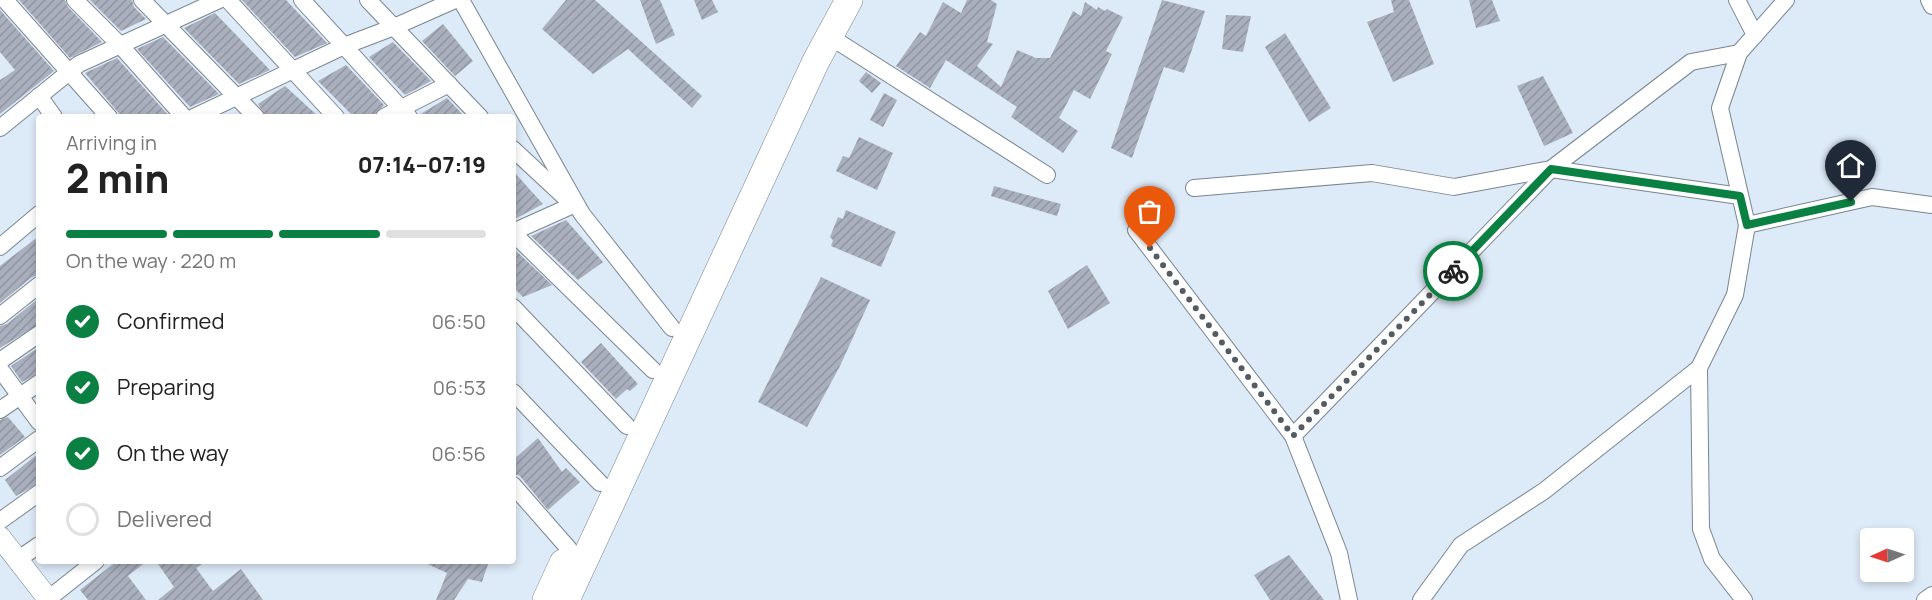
<!DOCTYPE html>
<html lang="en">
<head>
<meta charset="utf-8">
<style>
  :root { --surface:#fff; --page:#f2f2f2; --text:#222; --muted:#767676; --line:#e0e0e0; --accent:#0b8043 }
  body { margin:0; font-family:Manrope,sans-serif; background:var(--page); color:var(--text); height:100vh; display:flex; flex-direction:column; font-size:22px; white-space:nowrap }
  * { box-sizing:border-box; margin:0 }
  p { font-size:20px; color:var(--muted) }
  .icon { flex:none; width:33px; height:33px; fill:none; stroke:currentColor; stroke-width:2; stroke-linecap:round; stroke-linejoin:round }
  .map { position:relative; flex:1; overflow:hidden }
  .sheet { position:absolute; left:36px; top:114px; width:480px; height:450px; display:flex; flex-direction:column; background:var(--surface); border-radius:6px; box-shadow:0 3px 9px #0003 }
  .sheet>* { flex:none }
  .needle { width:39px; rotate:267deg }
  .buttons { position:absolute; left:1860px; top:528px; display:grid; gap:12px }
  .buttons a { display:grid; place-items:center; width:54px; height:54px; border-radius:6px; background:var(--surface); box-shadow:0 3px 9px #0003; font-size:30px }
  .pin { position:absolute; display:grid; place-items:center; width:51px; height:51px; color:#fff; margin:-62px -26px; border-radius:50% 50% 50% 0; rotate:-45deg; box-shadow:0 0 6px #0007 }
  .pin .icon { rotate:45deg }
  .courier { position:absolute; display:grid; place-items:center; width:60px; height:60px; margin:-30px; border:4px solid #0b8043; border-radius:50%; background:#fff; color:#222; box-shadow:0 2px 8px #0007 }
  .headline em { font-style:normal; font-weight:800 }
  .headline div { display:flex; flex-direction:column-reverse }
  .headline { display:flex; align-items:center; justify-content:space-between; height:102px; padding:0 30px }
  h1 { font-size:39px; font-weight:800; line-height:45px }
  .bar { display:grid; grid-template-columns:repeat(4,1fr); gap:9px 6px; align-content:center; height:72px; padding:0 30px }
  .bar i { height:8px; border-radius:4px; background:var(--line) }
  .bar .on { background:var(--accent) }
  .bar p { grid-column:span 4 }
  ol { padding:0 30px; list-style:none }
  li { display:flex; align-items:center; gap:18px; height:66px }
  li p { margin-inline-start:auto }
  li .icon { padding:6px; border-radius:50%; background:var(--accent); color:#fff; stroke-width:4 }
  li:last-child { color:var(--muted) }
  li i { width:33px; height:33px; border:3px solid var(--line); border-radius:50% }
  .map>svg:first-child { display:block }
</style>
</head>
<body>
<div class="map">
<svg width="1932" height="600" viewBox="0 0 1932 600">
  <defs>
    <pattern id="building-hatch" width="6" height="6" patternUnits="userSpaceOnUse" patternTransform="scale(1.5)"><rect width="6" height="6" fill="#aaafbd"/><path d="M-1 1l2-2M0 6l6-6M5 7l2-2" fill="none" stroke="#9195a1"/></pattern>
  </defs>
  <rect width="100%" height="100%" fill="#ddeaf7"/>
  <g fill="url(#building-hatch)">
    <polygon points="19,0 65,0 68,7 102,42 70,58"/>
    <polygon points="90,0 132,0 134,7 146,19 121,31"/>
    <polygon points="242,0 286,0 327,43 295,57"/>
    <polygon points="566,0 595,0 702,96 692,108 628,49 593,74 542,29"/>
    <polygon points="640,0 660,0 675,35 656,44"/>
    <polygon points="694,0 712,0 718,12 702,20"/>
    <polygon points="967,0 991,0 997,4 987,42 993,44 977,66 1001,87 1017,50 1036,58 1050,58 1073,11 1081,16 1085,2 1097,10 1098,7 1105,11 1107,9 1123,17 1106,51 1112,54 1090,99 1074,90 1059,118 1078,131 1063,153 1011,117 1017,107 946,60 930,88 896,66 920,32 926,36 943,2 961,13"/>
    <polygon points="1162,0 1205,11 1184,73 1164,67 1132,158 1111,148"/>
    <polygon points="1391,0 1409,0 1434,64 1393,82 1367,22 1394,12"/>
    <polygon points="1469,0 1492,0 1500,21 1476,28"/>
    <polygon points="0,10 54,71 0,114 0,80 15,70 0,52"/>
    <polygon points="215,13 270,70 239,84 184,28"/>
    <polygon points="1226,15 1251,16 1243,52 1222,49"/>
    <polygon points="443,24 473,61 455,76 422,41"/>
    <polygon points="1285,33 1331,108 1309,122 1265,47"/>
    <polygon points="163,37 219,94 190,107 137,49"/>
    <polygon points="393,42 431,81 405,95 369,57"/>
    <polygon points="117,58 170,117 122,117 85,73"/>
    <polygon points="346,65 384,105 374,116 354,117 318,81"/>
    <polygon points="866,72 881,83 872,93 859,81"/>
    <polygon points="1543,76 1573,133 1544,146 1517,86"/>
    <polygon points="285,86 319,117 266,117 258,104"/>
    <polygon points="884,93 897,100 883,127 870,120"/>
    <polygon points="447,98 465,117 419,117 419,115"/>
    <polygon points="859,137 893,153 877,190 836,171 843,156 849,158"/>
    <polygon points="513,171 543,204 513,220"/>
    <polygon points="994,186 1061,204 1057,216 991,196"/>
    <polygon points="846,210 896,232 881,267 831,246 833,240 830,237 838,217 843,219"/>
    <polygon points="566,220 603,262 578,280 531,236"/>
    <polygon points="39,236 39,275 32,277 0,303 0,266"/>
    <polygon points="513,248 552,285 523,297 513,287"/>
    <polygon points="1087,265 1110,303 1068,329 1048,291"/>
    <polygon points="821,277 870,300 840,366 807,427 758,402"/>
    <polygon points="39,298 39,324 0,348 0,326 7,324"/>
    <polygon points="601,343 638,384 630,391 627,389 616,399 581,362"/>
    <polygon points="39,347 39,373 22,382 11,366"/>
    <polygon points="8,417 25,437 0,455 0,420"/>
    <polygon points="538,438 562,472 566,468 580,482 548,510 519,475 513,475 513,460"/>
    <polygon points="39,453 39,483 16,496 5,480"/>
    <polygon points="1289,555 1324,600 1270,600 1254,575"/>
    <polygon points="117,561 147,561 128,576 146,600 88,600 80,590"/>
    <polygon points="156,561 206,561 196,568 213,591 241,569 263,600 158,600 174,587"/>
    <polygon points="421,561 489,561 482,582 468,579 454,600 436,600 447,573"/>
  </g>
  <g fill="none" stroke-linecap="round" stroke-linejoin="round">
    <defs>
      <g id="minor">
        <polyline points="5,0 109,117"/>
        <polyline points="75,0 120,45 184,117"/>
        <polyline points="142,0 256,117"/>
        <polyline points="228,0 336,117"/>
        <polyline points="302,0 409,117"/>
        <polyline points="368,0 480,117"/>
        <polyline points="461,0 582,214 672,328"/>
        <polyline points="1737,0 1755,35"/>
        <polyline points="1929,0 1932,6"/>
        <polyline points="829,36 1047,175"/>
        <polyline points="39,96 54,117"/>
        <polyline points="194,117 344,46 394,27 455,0"/>
        <polyline points="384,117 449,84"/>
        <polyline points="0,128 79,64 219,0"/>
        <polyline points="513,149 571,203"/>
        <polyline points="1194,188 1372,173 1454,187 1551,169 1740,196"/>
        <polyline points="1747,225 1872,197 1932,205"/>
        <polyline points="1136,230 1293,436 1339,553 1349,600"/>
        <polyline points="513,232 573,205"/>
        <polyline points="513,233 653,370"/>
        <polyline points="0,247 39,214"/>
        <polyline points="513,307 627,426"/>
        <polyline points="0,316 39,285"/>
        <polyline points="0,361 39,334"/>
        <polyline points="0,369 39,422"/>
        <polyline points="513,392 600,483"/>
        <polyline points="0,410 39,383"/>
        <polyline points="1293,436 1551,169 1691,62 1739,53"/>
        <polyline points="0,468 39,439"/>
        <polyline points="513,485 569,549"/>
        <polyline points="0,521 39,493"/>
        <polyline points="17,560 39,545"/>
        <polyline points="48,599 96,561"/>
        <polyline points="1421,600 1461,545 1544,491 1699,368"/>
        <polyline points="1744,600 1712,559 1701,529 1699,368 1735,295 1747,225 1720,108 1739,53 1786,0"/>
        <polyline points="1925,600 1932,595"/>
      </g>
      <polyline id="tertiary" points="0,537 49,600"/>
      <g id="trunk">
        <polyline points="546,600 563,563"/>
        <polyline points="566,600 816,61 849,0"/>
      </g>
    </defs>
    <use href="#minor" stroke="#798590" stroke-width="18"/>
    <use href="#tertiary" stroke="#798590" stroke-width="22"/>
    <use href="#trunk" stroke="#798590" stroke-width="28"/>
    <use href="#minor" stroke="#fff" stroke-width="16"/>
    <use href="#tertiary" stroke="#fff" stroke-width="21"/>
    <use href="#trunk" stroke="#fff" stroke-width="27"/>
  </g>
  <g fill="none" stroke-linecap="round" stroke-linejoin="round">
    <polyline stroke="#545b62" stroke-width="6" stroke-dasharray="0 10.8" points="1150,248 1293,436 1453,271"/>
    <polyline stroke="#0b8043" stroke-width="8" points="1453,271 1551,169 1740,196 1747,225 1851,202"/>
  </g>
</svg>
<div class="buttons">
<a><svg class="needle" viewBox="-14 -14 28 28"><path d="M0-13l5 13h-10z" fill="#e53935"/><path d="M0 13l5-13h-10z" fill="#767676"/></svg></a>
</div>
<div class="pin" style="left:1150px;top:248px;background:#ea580c"><svg class="icon" aria-label="bag" viewBox="0 0 24 24"><path d="M5 8h14l-1 12H6zM9 8a3 3 0 0 1 6 0"/></svg></div>
<div class="pin" style="left:1851px;top:202px;background:#1f2937"><svg class="icon" aria-label="home" viewBox="0 0 24 24"><path d="M3 11l9-7 9 7M6 9v11h12V9"/></svg></div>
<div class="courier" style="left:1453px;top:271px"><svg class="icon" aria-label="bike" viewBox="0 0 24 24"><circle cx="6" cy="16" r="4"/><circle cx="18" cy="16" r="4"/><path d="M6 16l4-8h5l3 8M10 8l3 8H6M13 5h3"/></svg></div>
<section class="sheet">
<div class="headline"><div><h1>2 min</h1><p>Arriving in</p></div><em>07:14–07:19</em></div>
<div class="bar"><i class="on"></i><i class="on"></i><i class="on"></i><i></i><p>On the way · 220 m</p></div>
<ol>
<li><svg class="icon" aria-label="check" viewBox="0 0 24 24"><path d="M5 12l5 5 9-10"/></svg>Confirmed<p>06:50</p></li>
<li><svg class="icon" aria-label="check" viewBox="0 0 24 24"><path d="M5 12l5 5 9-10"/></svg>Preparing<p>06:53</p></li>
<li><svg class="icon" aria-label="check" viewBox="0 0 24 24"><path d="M5 12l5 5 9-10"/></svg>On the way<p>06:56</p></li>
<li><i></i>Delivered</li>
</ol>
</section>
</div>
</body>
</html>
